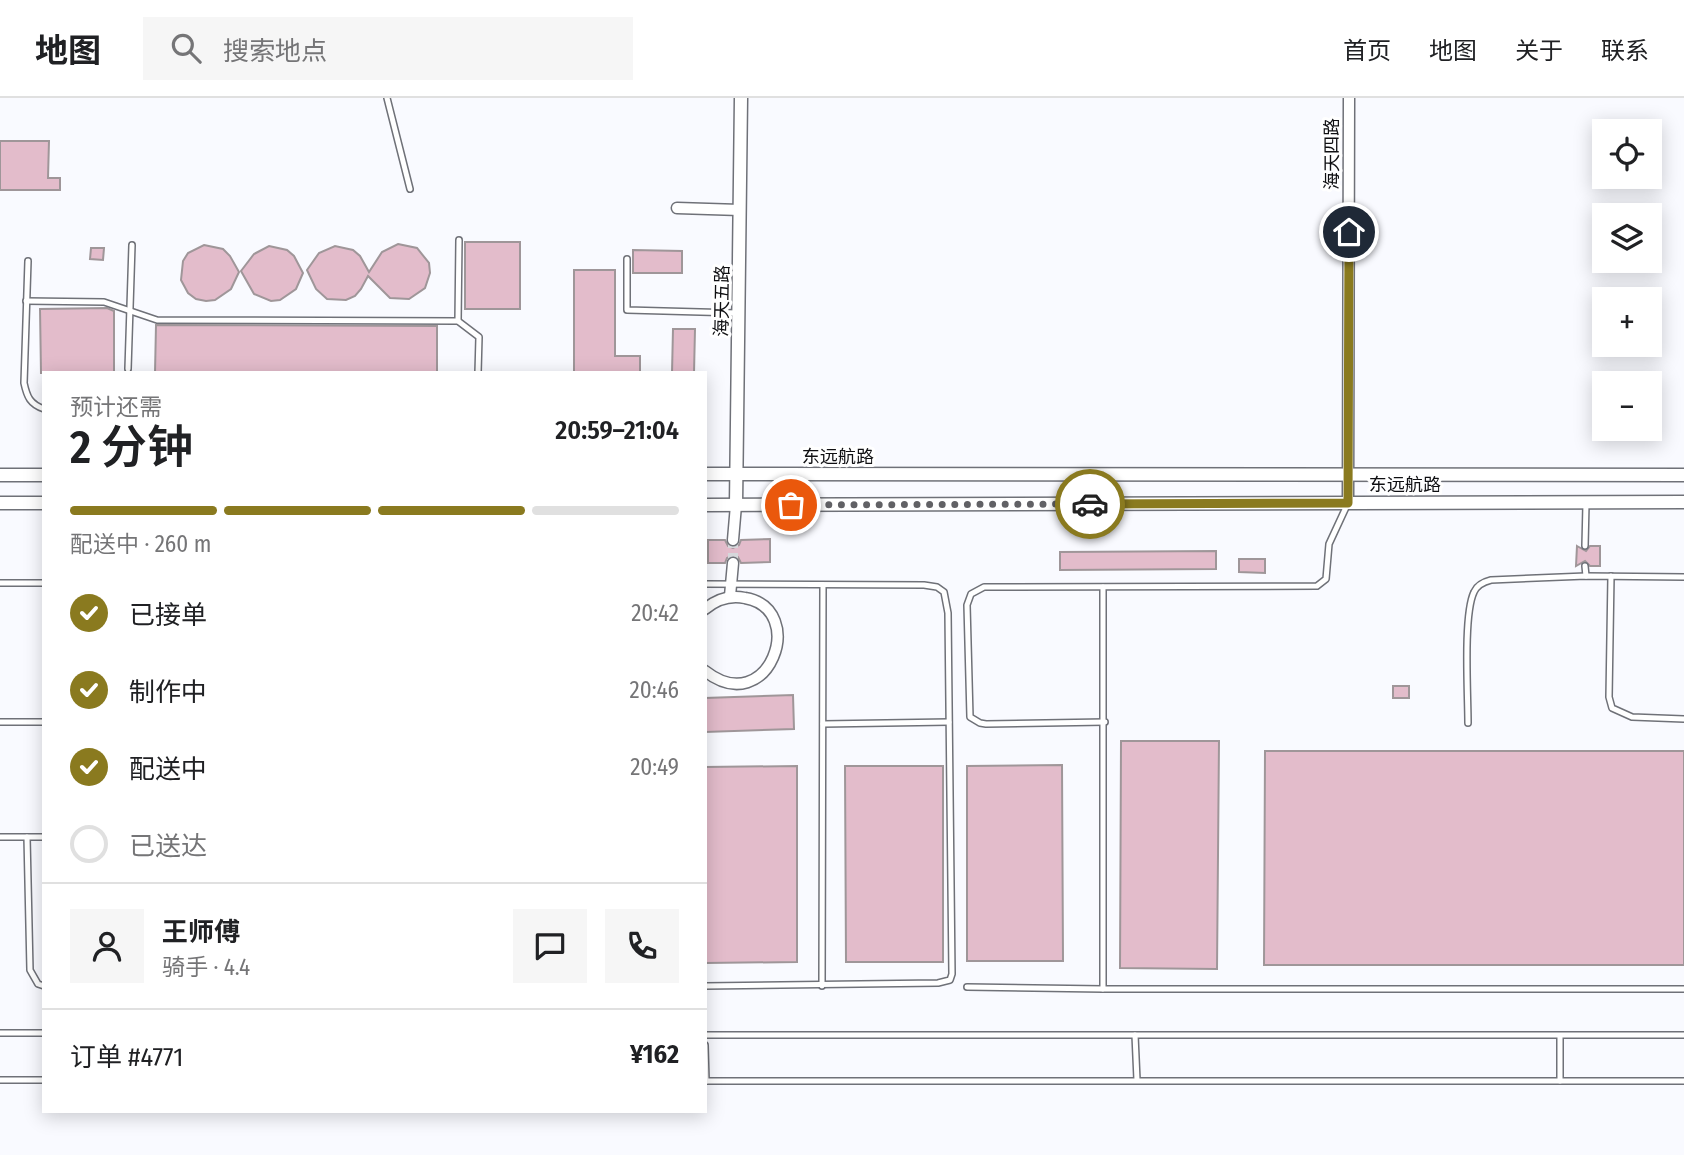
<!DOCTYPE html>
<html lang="zh">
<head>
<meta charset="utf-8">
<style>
  :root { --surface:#fff; --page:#f6f6f6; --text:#202124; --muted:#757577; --line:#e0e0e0; --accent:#8a7a1f }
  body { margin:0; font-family:"Fira Sans Condensed","Noto Sans SC",sans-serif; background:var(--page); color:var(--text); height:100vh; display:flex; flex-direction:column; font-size:26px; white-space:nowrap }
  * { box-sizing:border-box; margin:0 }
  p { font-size:23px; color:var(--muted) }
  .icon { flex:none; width:38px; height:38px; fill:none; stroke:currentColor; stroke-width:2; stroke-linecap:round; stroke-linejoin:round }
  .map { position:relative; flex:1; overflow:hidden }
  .details { position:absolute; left:42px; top:273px; width:665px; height:742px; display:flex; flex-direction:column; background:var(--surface); border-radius:0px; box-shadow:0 4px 18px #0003 }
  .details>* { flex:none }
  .buttons { position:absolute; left:1592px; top:21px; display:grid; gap:14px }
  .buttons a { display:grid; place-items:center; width:70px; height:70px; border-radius:0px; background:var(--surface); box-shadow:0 4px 18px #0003; font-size:35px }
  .pin { position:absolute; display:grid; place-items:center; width:60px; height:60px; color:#fff; margin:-30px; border:4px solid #fff; border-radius:50%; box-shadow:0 2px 7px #0007 }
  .courier { position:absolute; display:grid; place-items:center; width:70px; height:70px; margin:-35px; border:5px solid #8a7a1f; border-radius:50%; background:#fff; color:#222; box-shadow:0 2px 9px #0007 }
  .head em { font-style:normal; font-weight:600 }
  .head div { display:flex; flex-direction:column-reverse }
  .head { display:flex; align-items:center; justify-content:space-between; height:119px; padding:0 28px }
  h1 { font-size:46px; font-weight:600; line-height:52px }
  .bar { display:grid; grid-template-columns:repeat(4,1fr); gap:10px 7px; align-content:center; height:84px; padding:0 28px }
  .bar i { height:9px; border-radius:5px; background:var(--line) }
  .bar .current { background:var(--accent) }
  .bar p { grid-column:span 4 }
  .line { display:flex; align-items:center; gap:18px; padding:0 28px; border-top:2px solid var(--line) }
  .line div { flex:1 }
  .round { display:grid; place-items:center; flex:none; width:74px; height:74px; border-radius:0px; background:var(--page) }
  ol { padding:0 28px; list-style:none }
  li { display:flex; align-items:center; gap:21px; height:77px }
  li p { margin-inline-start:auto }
  li .icon { padding:7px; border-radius:50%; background:var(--accent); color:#fff; stroke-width:4 }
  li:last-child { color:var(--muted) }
  li i { width:38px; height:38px; border:4px solid var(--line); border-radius:50% }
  header { display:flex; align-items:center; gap:42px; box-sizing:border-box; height:98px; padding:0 35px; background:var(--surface); border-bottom:2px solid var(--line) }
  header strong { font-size:33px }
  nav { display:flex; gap:38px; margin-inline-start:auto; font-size:24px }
  .search { width:490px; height:63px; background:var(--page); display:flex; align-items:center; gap:18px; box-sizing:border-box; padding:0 24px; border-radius:0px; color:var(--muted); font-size:26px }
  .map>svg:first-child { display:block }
</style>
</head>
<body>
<header>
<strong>地图</strong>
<div class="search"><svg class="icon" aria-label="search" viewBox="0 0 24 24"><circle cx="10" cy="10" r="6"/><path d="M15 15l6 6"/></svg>搜索地点</div>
<nav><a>首页</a><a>地图</a><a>关于</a><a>联系</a></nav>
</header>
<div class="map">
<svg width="1684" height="1057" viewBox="0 0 1684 1057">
  <rect width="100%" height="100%" fill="#f9faff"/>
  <g fill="#e3bccb" stroke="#9f9699" stroke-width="2">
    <polygon points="0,43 49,43 48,80 60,80 60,92 0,92"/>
    <rect x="465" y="144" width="55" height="67"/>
    <polygon points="398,146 417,150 429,165 430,175 425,190 409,201 390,200 368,178 361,191 355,198 346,202 327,201 316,191 307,172 319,155 335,148 353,152 360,158 369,174 382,154"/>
    <polygon points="204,147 223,151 230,158 239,174 231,191 215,202 206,203 196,201 188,195 181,182 183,163 188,155"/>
    <polygon points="269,148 287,152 294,158 303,175 296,191 280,202 271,203 254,196 241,173 254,156"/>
    <polygon points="91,150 104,150 103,162 90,161"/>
    <polygon points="633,152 682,153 682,175 633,175"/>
    <polygon points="574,172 615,172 615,258 640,258 640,275 574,275"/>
    <polygon points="107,210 114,213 114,275 41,275 40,211"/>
    <polygon points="156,227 437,228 437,275 155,275"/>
    <polygon points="673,231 695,231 694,275 672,275"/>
    <polygon points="770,441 770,464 741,465 738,459 733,457 727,460 725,465 708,465 708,442 725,442 728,448 733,450 739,447 741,442"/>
    <polygon points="1577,448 1586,453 1590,448 1600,448 1600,468 1590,468 1585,463 1576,468"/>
    <polygon points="1216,453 1216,471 1060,472 1060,454"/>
    <polygon points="1239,461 1265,461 1265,475 1239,474"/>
    <rect x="1393" y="588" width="16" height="12"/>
    <polygon points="793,597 794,631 705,634 705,600"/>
    <polygon points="1121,643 1219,643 1217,871 1120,870"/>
    <polygon points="1265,653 1684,653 1684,867 1264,867"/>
    <polygon points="1062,667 1063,863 967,863 967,668"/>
    <polygon points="797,668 797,864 705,865 705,669"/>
    <polygon points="845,668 943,668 943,864 846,864"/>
  </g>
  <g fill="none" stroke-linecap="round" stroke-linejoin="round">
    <polyline stroke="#d6d7db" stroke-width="10" stroke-dasharray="10 5" stroke-linecap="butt" points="733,465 733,442"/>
    <defs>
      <g id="service">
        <polyline points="387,0 410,91"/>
        <polyline points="627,161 627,212 737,215"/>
        <path d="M28 163 24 285C27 299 30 306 44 311"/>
        <polyline points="26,203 104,204 157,222 458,223 479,239 478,275"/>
        <polyline points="458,223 459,142"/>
        <polyline points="128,271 132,147"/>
        <polyline points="1585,448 1586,406"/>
        <polyline points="1585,468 1586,478"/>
        <polyline points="1611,478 1609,599 1612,610 1632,619 1684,621"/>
        <polyline points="0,485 44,485"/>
        <polyline points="705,486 924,487 937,489 944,494 948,515 952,876 950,882 938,885 705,888"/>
        <polyline points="0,624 44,624"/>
        <polyline points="1105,624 986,626 980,625 970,619 967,507 971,496 984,489 1317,488 1326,481 1329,446 1348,405"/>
        <path d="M1468 625C1468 596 1463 517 1474 494 1477 487 1483 484 1491 482L1586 478 1684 479"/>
        <polyline points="823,626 949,624"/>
        <polyline points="0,739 44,739"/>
        <polyline points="27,739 30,872 38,886 44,888"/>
        <polyline points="822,888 823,487"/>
        <polyline points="967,889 1103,891 1103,489"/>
        <polyline points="1103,891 1684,891"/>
        <polyline points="0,935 44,935"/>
        <polyline points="705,937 1684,937"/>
        <polyline points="1135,937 1137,982"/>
        <polyline points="705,947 706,983"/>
        <polyline points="0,982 44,982"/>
        <polyline points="705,983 1684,983"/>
        <polyline points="1560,983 1560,938"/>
      </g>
      <g id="minor">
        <polyline points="677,110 740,112"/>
        <polyline points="1348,405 1349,0"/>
        <polyline points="733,442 736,407"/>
        <polyline points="730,498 733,465"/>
        <path d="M705 511C717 501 730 497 745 500 809 511 769 623 705 573"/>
      </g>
      <g id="tertiary">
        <polyline points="705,376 1684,377"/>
        <polyline points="0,377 44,377"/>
        <polyline points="0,405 44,405"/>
        <polyline points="705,407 1684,404"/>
        <polyline points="736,407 741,0"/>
      </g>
    </defs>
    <use href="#service" stroke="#6f7178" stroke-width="8"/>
    <use href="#minor" stroke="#6f7178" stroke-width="13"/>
    <use href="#tertiary" stroke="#6f7178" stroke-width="15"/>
    <use href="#service" stroke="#fff" stroke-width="5"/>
    <use href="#minor" stroke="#fff" stroke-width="10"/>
    <use href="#tertiary" stroke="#fff" stroke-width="12"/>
  </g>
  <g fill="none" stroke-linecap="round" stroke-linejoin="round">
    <polyline stroke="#616165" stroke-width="7" stroke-dasharray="0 12.6" points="791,407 1090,406"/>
    <polyline stroke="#8a7a1f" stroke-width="9" points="1090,406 1348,405 1349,134"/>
  </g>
  <g text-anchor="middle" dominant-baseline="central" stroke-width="6" stroke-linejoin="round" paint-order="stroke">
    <g font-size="18" fill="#0f0f12" stroke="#fff">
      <text transform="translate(1332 56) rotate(-90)">海天四路</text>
      <text transform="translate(722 203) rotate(-89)">海天五路</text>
      <text x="838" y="359">东远航路</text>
      <text x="1405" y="387">东远航路</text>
    </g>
  </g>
</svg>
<div class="buttons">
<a><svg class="icon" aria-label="locate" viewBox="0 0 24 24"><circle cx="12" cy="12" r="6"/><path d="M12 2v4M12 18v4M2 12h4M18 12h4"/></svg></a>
<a><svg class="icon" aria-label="layers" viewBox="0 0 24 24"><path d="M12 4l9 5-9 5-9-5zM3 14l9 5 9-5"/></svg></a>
<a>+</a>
<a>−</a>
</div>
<div class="pin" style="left:791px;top:407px;background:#ea580c"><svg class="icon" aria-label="bag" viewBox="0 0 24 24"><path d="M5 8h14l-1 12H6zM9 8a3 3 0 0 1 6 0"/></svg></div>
<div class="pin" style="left:1349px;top:134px;background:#1f2937"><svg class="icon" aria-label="home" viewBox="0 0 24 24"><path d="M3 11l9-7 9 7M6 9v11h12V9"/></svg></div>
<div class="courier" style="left:1090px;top:406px"><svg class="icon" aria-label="car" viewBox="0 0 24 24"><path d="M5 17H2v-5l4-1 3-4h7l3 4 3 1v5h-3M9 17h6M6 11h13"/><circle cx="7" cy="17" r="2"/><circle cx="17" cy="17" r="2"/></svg></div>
<section class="details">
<div class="head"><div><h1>2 分钟</h1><p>预计还需</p></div><em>20:59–21:04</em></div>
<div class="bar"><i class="current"></i><i class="current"></i><i class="current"></i><i></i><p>配送中 · 260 m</p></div>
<ol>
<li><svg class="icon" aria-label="check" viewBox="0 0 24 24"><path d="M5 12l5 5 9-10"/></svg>已接单<p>20:42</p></li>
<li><svg class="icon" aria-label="check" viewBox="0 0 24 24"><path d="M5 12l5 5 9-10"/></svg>制作中<p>20:46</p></li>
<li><svg class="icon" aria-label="check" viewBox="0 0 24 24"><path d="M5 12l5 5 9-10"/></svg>配送中<p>20:49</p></li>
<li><i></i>已送达</li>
</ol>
<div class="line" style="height:126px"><a class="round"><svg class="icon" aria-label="person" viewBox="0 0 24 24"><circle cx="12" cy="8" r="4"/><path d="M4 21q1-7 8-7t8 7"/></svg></a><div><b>王师傅</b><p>骑手 · 4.4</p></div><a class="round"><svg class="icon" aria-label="chat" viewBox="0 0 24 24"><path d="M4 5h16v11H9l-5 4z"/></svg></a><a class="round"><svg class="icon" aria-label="phone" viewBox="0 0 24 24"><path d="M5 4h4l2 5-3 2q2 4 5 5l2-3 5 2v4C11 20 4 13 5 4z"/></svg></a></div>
<div class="line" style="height:91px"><div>订单 #4771</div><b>¥162</b></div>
</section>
</div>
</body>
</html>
